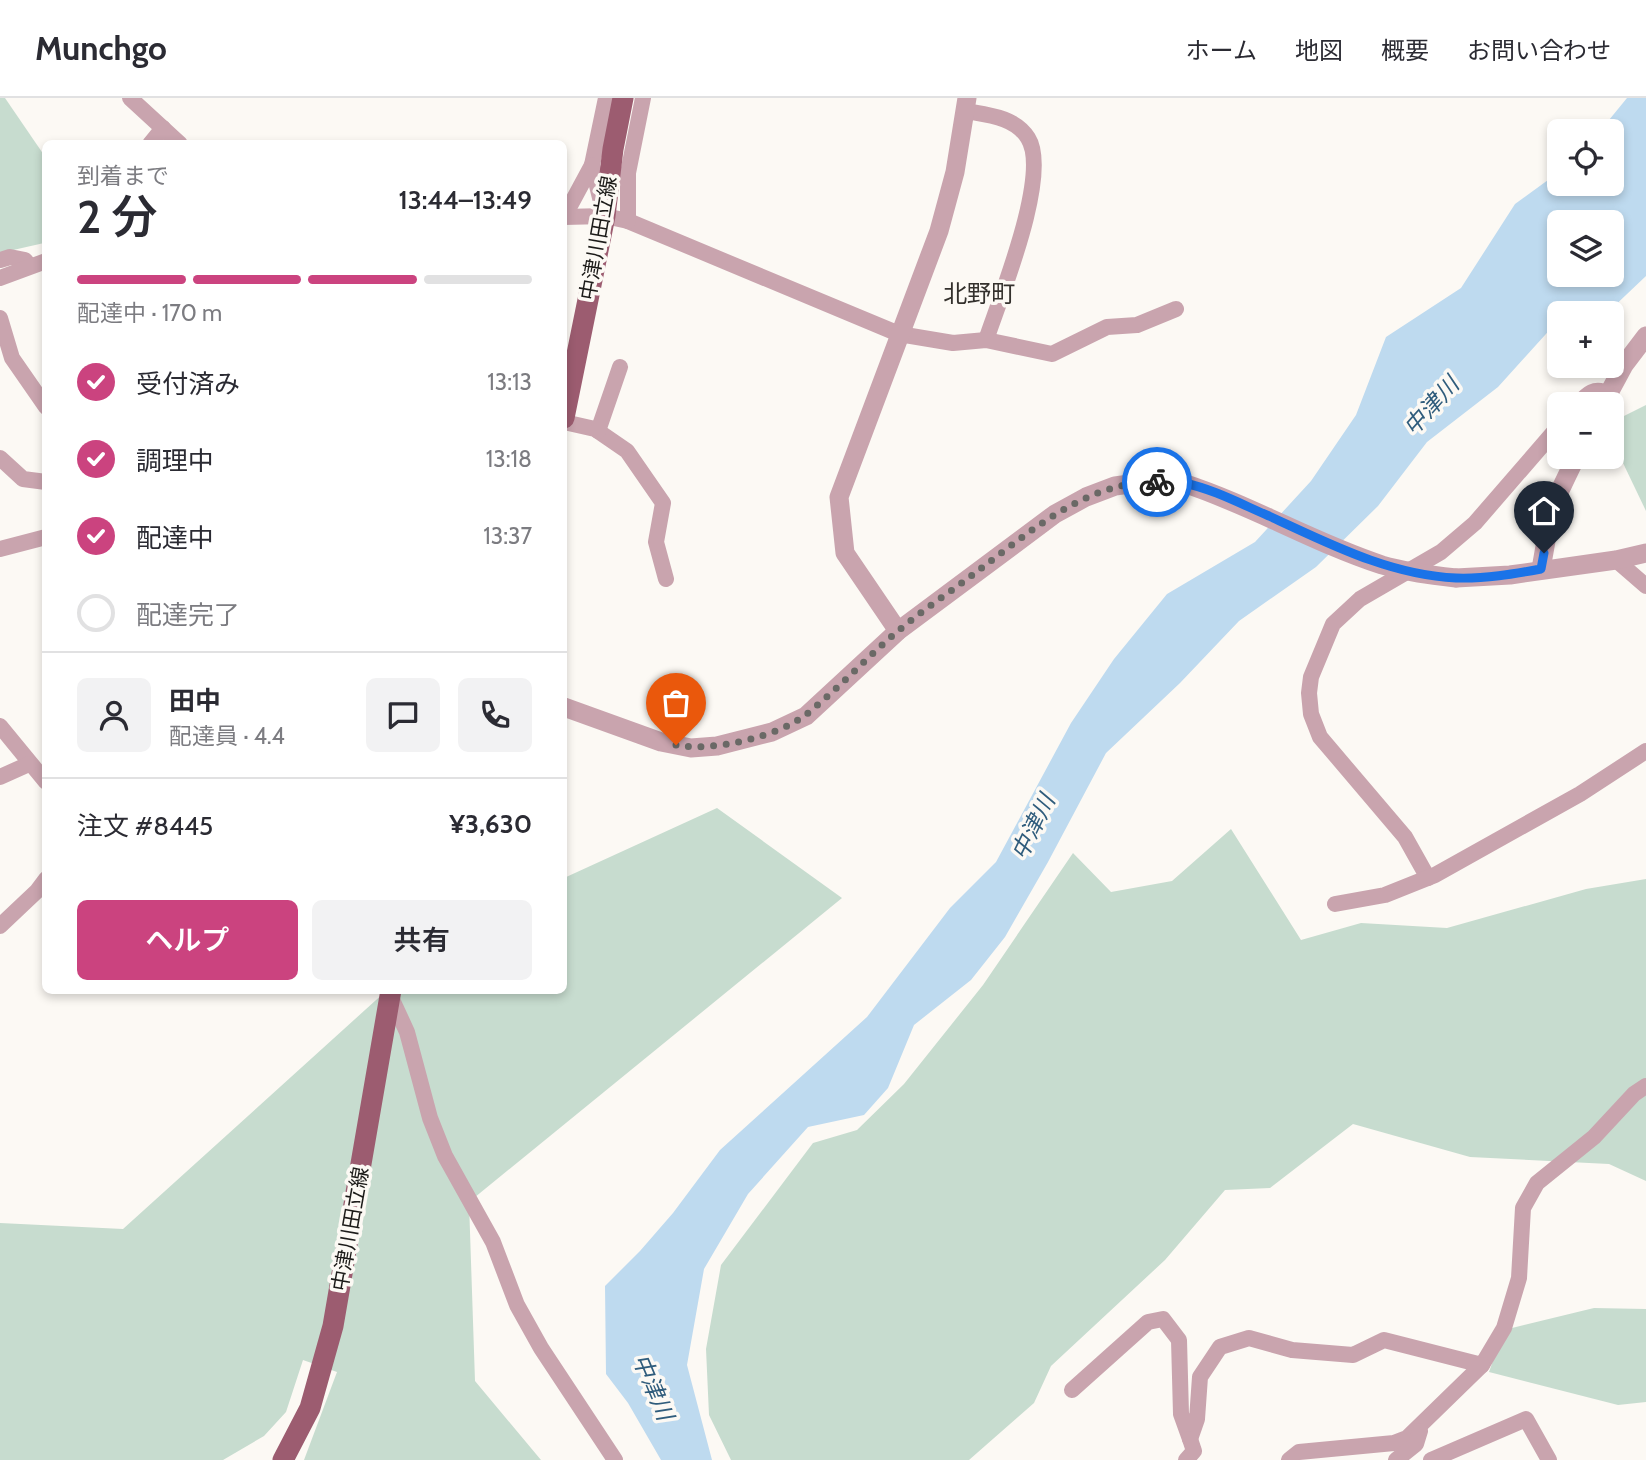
<!DOCTYPE html>
<html lang="ja">
<head>
<meta charset="utf-8">
<style>
  :root { --surface:#fff; --page:#f2f2f3; --text:#2b2b33; --muted:#7c7c81; --line:#e1e1e2; --accent:#cb437f }
  body { margin:0; font-family:Cabin,"Noto Sans JP",sans-serif; background:var(--page); color:var(--text); height:100vh; display:flex; flex-direction:column; font-size:26px; white-space:nowrap }
  * { box-sizing:border-box; margin:0 }
  p { font-size:23px; color:var(--muted) }
  .icon { flex:none; width:38px; height:38px; fill:none; stroke:currentColor; stroke-width:2; stroke-linecap:round; stroke-linejoin:round }
  .map { position:relative; flex:1; overflow:hidden }
  .side { position:absolute; left:42px; top:42px; width:525px; height:854px; display:flex; flex-direction:column; background:var(--surface); border-radius:10px; box-shadow:0 4px 10px #0003 }
  .side>* { flex:none }
  .tools { position:absolute; left:1547px; top:21px; display:grid; gap:14px }
  .tools a { display:grid; place-items:center; width:77px; height:77px; border-radius:10px; background:var(--surface); box-shadow:0 4px 10px #0003; font-size:35px }
  .pin { position:absolute; display:grid; place-items:center; width:60px; height:60px; color:#fff; margin:-72px -30px; border-radius:50% 50% 50% 0; rotate:-45deg; box-shadow:0 0 7px #0007 }
  .pin .icon { rotate:45deg }
  .courier { position:absolute; display:grid; place-items:center; width:70px; height:70px; margin:-35px; border:5px solid #1a73e8; border-radius:50%; background:#fff; color:#222; box-shadow:0 2px 9px #0007 }
  .summary em { font-style:normal; font-weight:600 }
  .summary div { display:flex; flex-direction:column-reverse }
  .summary { display:flex; align-items:center; justify-content:space-between; height:119px; padding:0 35px }
  h1 { font-size:46px; font-weight:600; line-height:52px }
  .bar { display:grid; grid-template-columns:repeat(4,1fr); gap:10px 7px; align-content:center; height:84px; padding:0 35px }
  .bar i { height:9px; border-radius:5px; background:var(--line) }
  .bar .active { background:var(--accent) }
  .bar p { grid-column:span 4 }
  .line { display:flex; align-items:center; gap:18px; padding:0 35px; border-top:2px solid var(--line) }
  .line div { flex:1 }
  .round { display:grid; place-items:center; flex:none; width:74px; height:74px; border-radius:10px; background:var(--page) }
  ol { padding:0 35px; list-style:none }
  li { display:flex; align-items:center; gap:21px; height:77px }
  li p { margin-inline-start:auto }
  li .icon { padding:7px; border-radius:50%; background:var(--accent); color:#fff; stroke-width:4 }
  li:last-child { color:var(--muted) }
  li i { width:38px; height:38px; border:4px solid var(--line); border-radius:50% }
  .action { display:flex; gap:14px; margin-top:auto; padding:14px 35px }
  .action a { flex:1; height:80px; border-radius:10px; background:var(--accent); color:#fff; font-size:28px; font-weight:600; line-height:80px; text-align:center }
  .action a+a { background:var(--page); color:var(--text) }
  header { display:flex; align-items:center; gap:42px; box-sizing:border-box; height:98px; padding:0 35px; background:var(--surface); border-bottom:2px solid var(--line) }
  header strong { font-size:33px }
  nav { display:flex; gap:38px; margin-inline-start:auto; font-size:24px }
  .map>svg:first-child { display:block }
</style>
</head>
<body>
<header>
<strong>Munchgo</strong>
<nav><a>ホーム</a><a>地図</a><a>概要</a><a>お問い合わせ</a></nav>
</header>
<div class="map">
<svg width="1646" height="1362" viewBox="0 0 1646 1362">
  <rect width="100%" height="100%" fill="#fcf9f4"/>
  <g fill="#c7dccf">
    <polygon points="0,0 5,0 46,60 44,145 0,155"/>
    <polygon points="1646,307 1646,413 1612,342 1612,324"/>
    <polygon points="717,710 842,800 469,1104 475,1283 541,1362 304,1362 337,1274 303,1262 286,1314 264,1338 223,1362 0,1362 0,1125 123,1131 386,893 564,892 564,780"/>
    <polygon points="1231,731 1301,842 1361,825 1447,830 1586,791 1646,781 1646,1083 1609,1066 1470,1059 1353,1026 1270,1090 1225,1092 1165,1162 1051,1268 1034,1305 969,1362 731,1362 709,1317 706,1251 721,1167 813,1045 857,1032 904,986 983,887 1073,755 1111,794 1172,783"/>
    <polygon points="1594,1210 1646,1211 1646,1304 1618,1307 1489,1274 1504,1232"/>
  </g>
  <path fill="#bedaef" fill-rule="evenodd" d="M1627 0H1646V178L1607 215H1559V226H1555L1498 289 1427 344 1378 408 1316 469 1239 523 1180 585 1106 655 1048 764 1005 839 971 882 914 927 888 990 864 1017 808 1029 748 1096 704 1171 687 1267 712 1362H661L628 1305 606 1276 605 1188 640 1153 673 1115 720 1052 867 919 950 810 996 764 1071 625 1114 561 1167 496 1255 444 1311 383 1356 317 1386 239 1461 190 1515 106 1559 74V86H1612V33H1600ZM1559 124H1612V177H1559Z"/>
  <g fill="none" stroke-linecap="round" stroke-linejoin="round">
    <g stroke="#c9a4ae" stroke-width="16">
      <polyline points="130,0 180,46"/>
      <path d="M966 13C988 17 1015 19 1028 40 1051 76 1000 200 986 242"/>
      <polyline points="150,46 163,30"/>
      <polyline points="602,108 592,67 606,0"/>
      <polyline points="564,119 605,118 628,123 899,236 953,245 986,242 1052,256 1107,229 1137,227 1176,211"/>
      <polyline points="564,119 592,67"/>
      <polyline points="628,123 628,75 643,0"/>
      <polyline points="0,162 10,159 25,162 30,168"/>
      <polyline points="0,180 46,163"/>
      <polyline points="0,220 12,260 46,309"/>
      <path d="M1578 306C1587 296 1595 288 1608 296"/>
      <polyline points="564,324 595,331 627,353 663,405 656,444 666,481"/>
      <polyline points="598,333 620,269"/>
      <polyline points="0,360 23,381 46,384"/>
      <polyline points="0,451 46,439"/>
      <polyline points="1616,462 1646,488"/>
      <polyline points="0,628 46,684"/>
      <polyline points="0,679 29,666"/>
      <polyline points="1428,780 1405,739 1320,639 1311,616 1309,595 1311,579 1333,526 1360,501 1441,454 1475,425 1559,328"/>
      <polyline points="1335,806 1385,797 1435,777 1580,696 1646,653"/>
      <polyline points="0,828 37,793 46,781"/>
      <polyline points="389,895 407,934 430,1020 445,1058 493,1144 517,1207 541,1250 615,1362"/>
      <polyline points="1072,1292 1148,1224 1163,1221 1179,1242 1181,1316 1190,1341 1197,1321 1200,1279 1220,1249 1249,1240 1292,1252 1353,1257 1384,1242 1482,1267 1504,1230 1519,1180 1523,1110 1537,1085 1594,1039 1634,996 1646,988"/>
      <polyline points="1186,1362 1194,1353 1190,1341"/>
      <polyline points="1289,1362 1299,1354 1394,1345 1407,1340 1482,1267"/>
      <polyline points="1396,1362 1416,1346 1420,1333"/>
      <polyline points="1431,1362 1526,1321 1549,1362"/>
    </g>
    <g stroke="#c9a4ae" stroke-width="19">
      <polyline points="1603,306 1624,267 1646,238"/>
      <polyline points="1541,471 1552,409 1576,359"/>
      <polyline points="1456,480 1510,477 1616,462 1646,455"/>
      <polyline points="898,533 845,455 839,399 939,133 955,74 967,0"/>
      <polyline points="564,609 661,644 691,650 717,648 772,634 806,618 898,533 1055,416 1086,399 1115,388 1144,384 1183,385"/>
    </g>
    <g stroke="#9c5c70" stroke-width="21">
      <polyline points="564,320 605,118 613,51 623,0"/>
      <polyline points="283,1362 310,1310 333,1228 391,892"/>
    </g>
    <path stroke="#c9a4ae" stroke-width="19" d="M1183 385C1251 407 1314 445 1382 467 1406 474 1431 477 1456 480"/>
  </g>
  <g fill="none" stroke-linecap="round" stroke-linejoin="round">
    <path stroke="#6a6966" stroke-width="7" stroke-dasharray="0 12.6" d="M676 647C712 654 779 639 808 615 839 590 867 559 898 533 923 512 950 494 975 475 1029 435 1085 383 1157 384"/>
    <path stroke="#1a73e8" stroke-width="9" d="M1157 384C1165 385 1175 383 1184 385 1213 391 1241 406 1269 418 1328 445 1389 477 1456 480 1485 481 1513 476 1541 471L1544 455"/>
  </g>
  <g text-anchor="middle" dominant-baseline="central" stroke-width="7" stroke-linejoin="round" paint-order="stroke">
    <g font-size="21" fill="#1c1b19" stroke="#fcf9f4">
      <text transform="translate(598 140) rotate(-80)">中津川田立線</text>
      <text transform="translate(350 1131) rotate(-80)">中津川田立線</text>
    </g>
    <g font-size="23" font-style="italic" fill="#2f5c7c" stroke="#fcf9f4">
      <text transform="translate(1431 308) rotate(-48)">中津川</text>
      <text transform="translate(1033 729) rotate(-64)">中津川</text>
      <text transform="translate(653 1289) rotate(67)">中津川</text>
    </g>
    <g font-size="24" fill="#34312d" stroke="#fcf9f4">
      <text x="979" y="195">北野町</text>
    </g>
  </g>
</svg>
<div class="tools">
<a><svg class="icon" aria-label="locate" viewBox="0 0 24 24"><circle cx="12" cy="12" r="6"/><path d="M12 2v4M12 18v4M2 12h4M18 12h4"/></svg></a>
<a><svg class="icon" aria-label="layers" viewBox="0 0 24 24"><path d="M12 4l9 5-9 5-9-5zM3 14l9 5 9-5"/></svg></a>
<a>+</a>
<a>−</a>
</div>
<div class="pin" style="left:676px;top:647px;background:#ea580c"><svg class="icon" aria-label="bag" viewBox="0 0 24 24"><path d="M5 8h14l-1 12H6zM9 8a3 3 0 0 1 6 0"/></svg></div>
<div class="pin" style="left:1544px;top:455px;background:#1f2937"><svg class="icon" aria-label="home" viewBox="0 0 24 24"><path d="M3 11l9-7 9 7M6 9v11h12V9"/></svg></div>
<div class="courier" style="left:1157px;top:384px"><svg class="icon" aria-label="bike" viewBox="0 0 24 24"><circle cx="6" cy="16" r="4"/><circle cx="18" cy="16" r="4"/><path d="M6 16l4-8h5l3 8M10 8l3 8H6M13 5h3"/></svg></div>
<section class="side">
<div class="summary"><div><h1>2 分</h1><p>到着まで</p></div><em>13:44–13:49</em></div>
<div class="bar"><i class="active"></i><i class="active"></i><i class="active"></i><i></i><p>配達中 · 170 m</p></div>
<ol>
<li><svg class="icon" aria-label="check" viewBox="0 0 24 24"><path d="M5 12l5 5 9-10"/></svg>受付済み<p>13:13</p></li>
<li><svg class="icon" aria-label="check" viewBox="0 0 24 24"><path d="M5 12l5 5 9-10"/></svg>調理中<p>13:18</p></li>
<li><svg class="icon" aria-label="check" viewBox="0 0 24 24"><path d="M5 12l5 5 9-10"/></svg>配達中<p>13:37</p></li>
<li><i></i>配達完了</li>
</ol>
<div class="line" style="height:126px"><a class="round"><svg class="icon" aria-label="person" viewBox="0 0 24 24"><circle cx="12" cy="8" r="4"/><path d="M4 21q1-7 8-7t8 7"/></svg></a><div><b>田中</b><p>配達員 · 4.4</p></div><a class="round"><svg class="icon" aria-label="chat" viewBox="0 0 24 24"><path d="M4 5h16v11H9l-5 4z"/></svg></a><a class="round"><svg class="icon" aria-label="phone" viewBox="0 0 24 24"><path d="M5 4h4l2 5-3 2q2 4 5 5l2-3 5 2v4C11 20 4 13 5 4z"/></svg></a></div>
<div class="line" style="height:91px"><div>注文 #8445</div><b>¥3,630</b></div>
<div class="action"><a>ヘルプ</a><a>共有</a></div>
</section>
</div>
</body>
</html>
